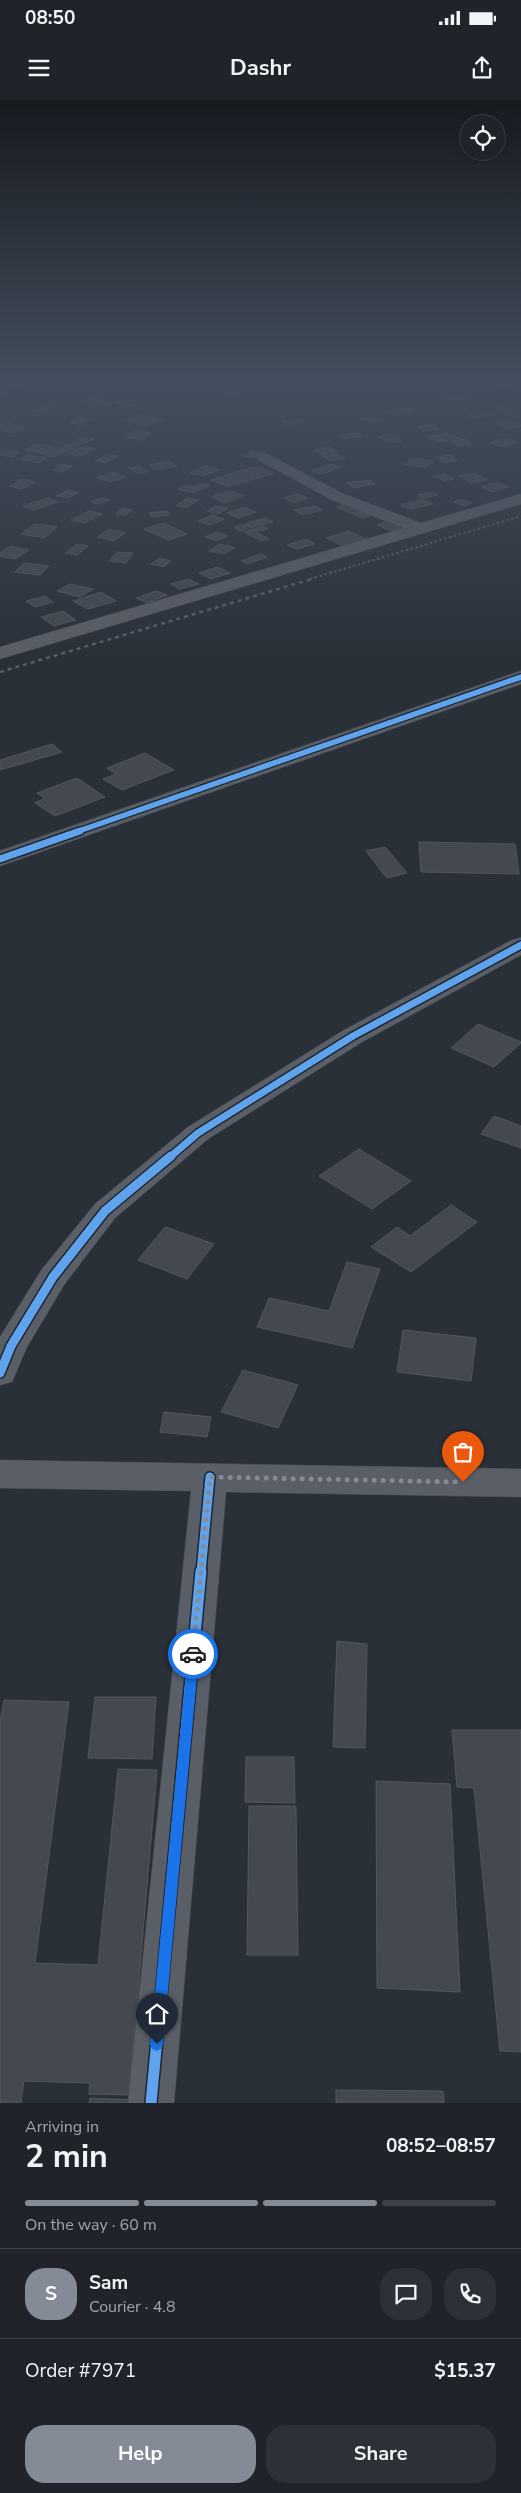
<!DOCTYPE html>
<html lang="en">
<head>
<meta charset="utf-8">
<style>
  :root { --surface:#20242a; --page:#2d3036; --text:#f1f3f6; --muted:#a2a4a8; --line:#3d4147; --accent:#848b96 }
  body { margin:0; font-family:"Nunito Sans",sans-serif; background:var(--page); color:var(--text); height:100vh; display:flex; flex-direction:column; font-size:19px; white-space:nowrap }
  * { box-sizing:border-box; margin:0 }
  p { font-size:16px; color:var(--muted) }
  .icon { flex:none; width:28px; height:28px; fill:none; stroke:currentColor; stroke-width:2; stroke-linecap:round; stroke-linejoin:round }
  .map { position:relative; height:2003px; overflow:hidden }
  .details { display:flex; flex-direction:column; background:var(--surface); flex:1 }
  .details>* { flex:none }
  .buttons { position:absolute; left:460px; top:15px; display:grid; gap:10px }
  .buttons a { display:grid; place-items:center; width:45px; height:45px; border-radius:50%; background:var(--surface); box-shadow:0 2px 8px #0003,0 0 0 1px var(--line); font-size:25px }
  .pin { position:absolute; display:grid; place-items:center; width:42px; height:42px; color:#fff; margin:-51px -21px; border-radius:50% 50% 50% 0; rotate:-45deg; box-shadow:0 0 5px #0007 }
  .pin .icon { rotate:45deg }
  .courier { position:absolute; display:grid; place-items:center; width:50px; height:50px; margin:-25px; border:4px solid #1a73e8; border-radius:50%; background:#fff; color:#222; box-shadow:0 1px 6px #0007 }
  .head em { font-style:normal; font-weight:700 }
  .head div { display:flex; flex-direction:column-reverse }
  .head { display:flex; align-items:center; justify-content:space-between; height:85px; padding:0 25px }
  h1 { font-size:32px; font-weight:700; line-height:38px }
  .bar { display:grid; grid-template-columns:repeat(4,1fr); gap:8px 5px; align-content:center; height:60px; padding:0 25px }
  .bar i { height:6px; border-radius:4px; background:var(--line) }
  .bar .current { background:var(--accent) }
  .bar p { grid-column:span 4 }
  .line { display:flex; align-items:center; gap:12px; padding:0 25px; border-top:1px solid var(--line) }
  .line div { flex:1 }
  .round { display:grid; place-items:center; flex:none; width:52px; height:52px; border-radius:20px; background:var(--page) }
  .cta { display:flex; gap:10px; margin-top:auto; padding:10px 25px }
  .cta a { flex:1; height:58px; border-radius:20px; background:var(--accent); color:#fff; font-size:20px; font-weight:700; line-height:58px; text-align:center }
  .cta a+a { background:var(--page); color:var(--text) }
  .status { display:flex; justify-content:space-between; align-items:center; height:35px; padding:0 25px; background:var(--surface); direction:ltr }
  .status svg { height:14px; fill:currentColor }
  header { display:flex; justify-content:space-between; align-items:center; height:65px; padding:0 25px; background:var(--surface); font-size:22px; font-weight:700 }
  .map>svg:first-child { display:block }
</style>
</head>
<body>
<div class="status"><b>08:50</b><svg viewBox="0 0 49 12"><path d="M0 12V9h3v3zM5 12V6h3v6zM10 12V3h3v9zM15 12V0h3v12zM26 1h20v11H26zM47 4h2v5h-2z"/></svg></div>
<header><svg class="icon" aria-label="menu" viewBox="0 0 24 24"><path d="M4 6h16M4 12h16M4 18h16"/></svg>Dashr<svg class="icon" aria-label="share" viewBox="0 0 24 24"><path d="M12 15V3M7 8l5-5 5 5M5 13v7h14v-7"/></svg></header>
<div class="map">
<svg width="521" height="2003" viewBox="0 0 521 2003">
  <rect width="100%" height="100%" fill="#2a3038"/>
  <g fill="#444950" stroke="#52575f">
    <polygon points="158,280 167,280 173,283 162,286 152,282"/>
    <polygon points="488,280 504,280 512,285 499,287"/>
    <polygon points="234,288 241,294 230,296 223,290"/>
    <polygon points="463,295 467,298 449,300 445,298"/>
    <polygon points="91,298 113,302 103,307 81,302"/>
    <polygon points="123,301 136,305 129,307 116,303"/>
    <polygon points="50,303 57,304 41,312 34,311"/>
    <polygon points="498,306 507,306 513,313 504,313"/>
    <polygon points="399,307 415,311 405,315 389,312"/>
    <polygon points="490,312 494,315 472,318 468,315"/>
    <polygon points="146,314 163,320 143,326 125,320"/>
    <polygon points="371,316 383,320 372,323 361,318"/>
    <polygon points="81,317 92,319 80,325 69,323"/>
    <polygon points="299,319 304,321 287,325 282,322"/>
    <polygon points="509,320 521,325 521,326 510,329 497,323"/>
    <polygon points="4,322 25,327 13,333 0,330 0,324"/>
    <polygon points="433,324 439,330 423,331 417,326"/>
    <polygon points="135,331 151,333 141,340 124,337"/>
    <polygon points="358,333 363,336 345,339 340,335"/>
    <polygon points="449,333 459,338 439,342 428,337"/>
    <polygon points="391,334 402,341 389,343 378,337"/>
    <polygon points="85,337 94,339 53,357 44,355"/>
    <polygon points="507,338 517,343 500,347 490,342"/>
    <polygon points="465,339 473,344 458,346 451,341"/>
    <polygon points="38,344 56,348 43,354 25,350"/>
    <polygon points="84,346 96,349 79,356 68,353"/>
    <polygon points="329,347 338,352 323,355 314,350"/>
    <polygon points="2,350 20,352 13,357 0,355"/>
    <polygon points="253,351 264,353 256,358 245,356"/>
    <polygon points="108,354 118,356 105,363 95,361"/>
    <polygon points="338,354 345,359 330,361 323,356"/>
    <polygon points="28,355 47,358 39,363 20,359"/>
    <polygon points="449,355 458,360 444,363 435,358"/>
    <polygon points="413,358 434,361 426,368 405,364"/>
    <polygon points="169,361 177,366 157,370 149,365"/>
    <polygon points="62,364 72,366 62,372 52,370"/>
    <polygon points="331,364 340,367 322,374 312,371"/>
    <polygon points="139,366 148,372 138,374 129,368"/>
    <polygon points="206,366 219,370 203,376 190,373"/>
    <polygon points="257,366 274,373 228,387 211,380"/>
    <polygon points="113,372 126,377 110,382 97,378"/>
    <polygon points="475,373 488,380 472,383 459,376"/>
    <polygon points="444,374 454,379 444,381 434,376"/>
    <polygon points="22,379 36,382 22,389 9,386"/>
    <polygon points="369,380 375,384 354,388 347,383"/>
    <polygon points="496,382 508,387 493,392 481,387"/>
    <polygon points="202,383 210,385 194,393 178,389 185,385 193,387"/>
    <polygon points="69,390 79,393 67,398 56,396"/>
    <polygon points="230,391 244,396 225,403 211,397"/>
    <polygon points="432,392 438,395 423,398 418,395"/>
    <polygon points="298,394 308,398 294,403 284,398"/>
    <polygon points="48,398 58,402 33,410 23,406"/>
    <polygon points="101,398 109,400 99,404 91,402"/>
    <polygon points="188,398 198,400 186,408 176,405"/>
    <polygon points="423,399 433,404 410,409 401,405"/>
    <polygon points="461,399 472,403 465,406 454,402"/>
    <polygon points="344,404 371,415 363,418 336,407"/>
    <polygon points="216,406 228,408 219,414 207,411"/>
    <polygon points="315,406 323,410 302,415 294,410"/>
    <polygon points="245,407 256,412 239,418 227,413"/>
    <polygon points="122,408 132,410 126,415 116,414"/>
    <polygon points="89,411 102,414 84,423 71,420"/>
    <polygon points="167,411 170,415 152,417 149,413"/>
    <polygon points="212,415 224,419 210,425 198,421"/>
    <polygon points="266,418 273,422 253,427 246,423"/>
    <polygon points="385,422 400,428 392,431 377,425"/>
    <polygon points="163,423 187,434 168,440 144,429"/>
    <polygon points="34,424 57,427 44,438 21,434"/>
    <polygon points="247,424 253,427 240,431 234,427"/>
    <polygon points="264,426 268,429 256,432 269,439 261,441 244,432"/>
    <polygon points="109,429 125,433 113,441 97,437"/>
    <polygon points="349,431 366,439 343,446 326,438"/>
    <polygon points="217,432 228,436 216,441 205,437"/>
    <polygon points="306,439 315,444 297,449 287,445"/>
    <polygon points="77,444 88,446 77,455 65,453"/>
    <polygon points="220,444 235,448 224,454 209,451"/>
    <polygon points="10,446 29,450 15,459 0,456 0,453"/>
    <polygon points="117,452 133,453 126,463 109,461"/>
    <polygon points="260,454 267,457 248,464 241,461"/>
    <polygon points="160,458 171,461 163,467 151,464"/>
    <polygon points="24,463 49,466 40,475 15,472"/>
    <polygon points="217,467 230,473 211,479 199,473"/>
    <polygon points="189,479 199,484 180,489 171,484"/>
    <polygon points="70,484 93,489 80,497 57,491"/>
    <polygon points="156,491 167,495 147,503 136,498"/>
    <polygon points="101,492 116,501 88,509 73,501"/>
    <polygon points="45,496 53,502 35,507 26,501"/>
    <polygon points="63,511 76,520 54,526 41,517"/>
    <polygon points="52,644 62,652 0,670 0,660"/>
    <polygon points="145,653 174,670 122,690 103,679 116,674 107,668"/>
    <polygon points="77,678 105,697 55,716 35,703 45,698 37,693"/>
    <polygon points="419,742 515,744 519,774 421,772"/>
    <polygon points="385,747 407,773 387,778 366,751"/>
    <polygon points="478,924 521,942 521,943 494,967 451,948"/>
    <polygon points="494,1016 521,1026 521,1048 481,1034"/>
    <polygon points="359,1049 411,1081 372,1109 319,1076"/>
    <polygon points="451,1105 477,1122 411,1172 371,1147 397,1127 410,1136"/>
    <polygon points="165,1127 214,1144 187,1179 138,1160"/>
    <polygon points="347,1162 380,1169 352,1248 257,1227 269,1198 329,1211"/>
    <polygon points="403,1230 476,1238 471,1281 397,1272"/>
    <polygon points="243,1270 298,1285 278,1328 221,1312"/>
    <polygon points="164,1312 211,1317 207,1337 160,1332"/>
    <polygon points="337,1541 367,1544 365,1648 333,1647"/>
    <polygon points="95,1597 156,1597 152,1659 88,1658"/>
    <polygon points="4,1600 69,1602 35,1863 98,1865 118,1669 157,1670 129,1995 89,1994 90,1983 24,1981 21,2003 0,2003 0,1622"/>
    <polygon points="452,1630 521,1630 521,1952 500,1951 474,1688 457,1687"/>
    <polygon points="246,1657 294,1657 295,1703 245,1702"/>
    <polygon points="376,1681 450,1684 460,1892 377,1888"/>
    <polygon points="249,1706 296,1706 298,1855 247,1855"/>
    <polygon points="336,1990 443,1991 444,2003 336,2003"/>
    <polygon points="90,1998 133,2000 133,2003 89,2003"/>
  </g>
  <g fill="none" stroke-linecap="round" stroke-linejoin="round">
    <defs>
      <g id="minor">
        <polygon points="13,280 32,280 0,295 0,286"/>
        <polygon points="265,353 344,394 421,423 521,394 521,404 0,559 0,547 404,428 332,400 260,361 257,358 260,355"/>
        <polygon points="521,571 521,584 0,766 0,751"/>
        <polygon points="521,838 521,855 362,942 208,1039 115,1118 64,1185 27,1247 12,1282 0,1285 0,1237 42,1169 95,1104 188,1027 344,930 512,840"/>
        <polygon points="0,1360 521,1369 521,1397 226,1392 174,2003 128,2003 191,1391 0,1388"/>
      </g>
    </defs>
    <use href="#minor" stroke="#484c53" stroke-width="1"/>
    <use href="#minor" fill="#5a5e66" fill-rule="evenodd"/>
    <polyline stroke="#595d64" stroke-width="2" stroke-dasharray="2.5 2.5" stroke-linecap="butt" points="310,479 521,416"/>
    <polyline stroke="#595d64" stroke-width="2.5" stroke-dasharray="4 4" stroke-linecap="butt" points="0,572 315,478"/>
    <defs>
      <polyline id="cycleway-far3" points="76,732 521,577"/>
      <g id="cycleway-far2">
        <polyline points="0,759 80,731"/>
        <polyline points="170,1057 198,1033 353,936 521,845"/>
      </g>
      <g id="cycleway-far1">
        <polyline points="0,1273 11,1246 53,1177 105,1111 171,1056"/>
        <polyline points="201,1472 210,1377"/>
      </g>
      <polyline id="cycleway" points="151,2003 201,1471"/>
    </defs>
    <use href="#cycleway-far3" stroke="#1d2633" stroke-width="8"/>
    <use href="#cycleway-far2" stroke="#1d2633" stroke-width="10"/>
    <use href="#cycleway-far1" stroke="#1d2633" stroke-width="12"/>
    <use href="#cycleway" stroke="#1d2633" stroke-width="14"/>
    <use href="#cycleway-far3" stroke="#60a3ed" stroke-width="5.5"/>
    <use href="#cycleway-far2" stroke="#60a3ed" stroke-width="7"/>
    <use href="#cycleway-far1" stroke="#60a3ed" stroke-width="9"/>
    <use href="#cycleway" stroke="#60a3ed" stroke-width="11"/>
  </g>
  <linearGradient id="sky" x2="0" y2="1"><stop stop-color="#171a1f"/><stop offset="0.5" stop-color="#444e5e"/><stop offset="1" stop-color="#444e5e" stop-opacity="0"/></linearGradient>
  <rect width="521" height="561" fill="url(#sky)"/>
  <polygon fill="#1a73e8" points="193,1549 199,1554 163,1944 161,1949 157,1951 152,1949 150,1944 188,1554"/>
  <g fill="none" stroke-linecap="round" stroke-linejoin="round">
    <polyline stroke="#848b96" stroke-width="5" stroke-dasharray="0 9" points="193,1554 210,1377 463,1382"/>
  </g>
</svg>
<div class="buttons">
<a><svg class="icon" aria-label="locate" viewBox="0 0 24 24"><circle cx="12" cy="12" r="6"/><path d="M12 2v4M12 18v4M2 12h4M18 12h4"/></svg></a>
</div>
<div class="pin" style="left:463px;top:1382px;background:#ea580c"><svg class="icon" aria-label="bag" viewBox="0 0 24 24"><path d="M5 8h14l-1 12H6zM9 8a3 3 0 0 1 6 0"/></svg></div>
<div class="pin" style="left:157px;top:1944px;background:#1f2937"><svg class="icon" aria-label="home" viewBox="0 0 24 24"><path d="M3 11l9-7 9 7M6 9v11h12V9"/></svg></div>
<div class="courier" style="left:193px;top:1554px"><svg class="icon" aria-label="car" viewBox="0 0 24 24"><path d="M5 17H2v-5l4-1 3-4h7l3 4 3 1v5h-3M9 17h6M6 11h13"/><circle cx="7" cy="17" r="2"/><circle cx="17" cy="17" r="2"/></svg></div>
</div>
<section class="details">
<div class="head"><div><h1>2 min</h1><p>Arriving in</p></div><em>08:52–08:57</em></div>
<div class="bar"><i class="current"></i><i class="current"></i><i class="current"></i><i></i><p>On the way · 60 m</p></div>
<div class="line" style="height:90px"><b class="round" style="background:var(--accent);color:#fff">S</b><div><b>Sam</b><p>Courier · 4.8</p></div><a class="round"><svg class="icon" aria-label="chat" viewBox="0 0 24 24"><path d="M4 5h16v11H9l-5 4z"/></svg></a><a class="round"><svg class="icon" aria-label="phone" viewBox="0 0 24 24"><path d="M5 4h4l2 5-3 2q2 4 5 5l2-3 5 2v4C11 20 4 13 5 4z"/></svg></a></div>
<div class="line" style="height:65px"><div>Order #7971</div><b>$15.37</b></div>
<div class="cta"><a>Help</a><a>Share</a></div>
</section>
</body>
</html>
